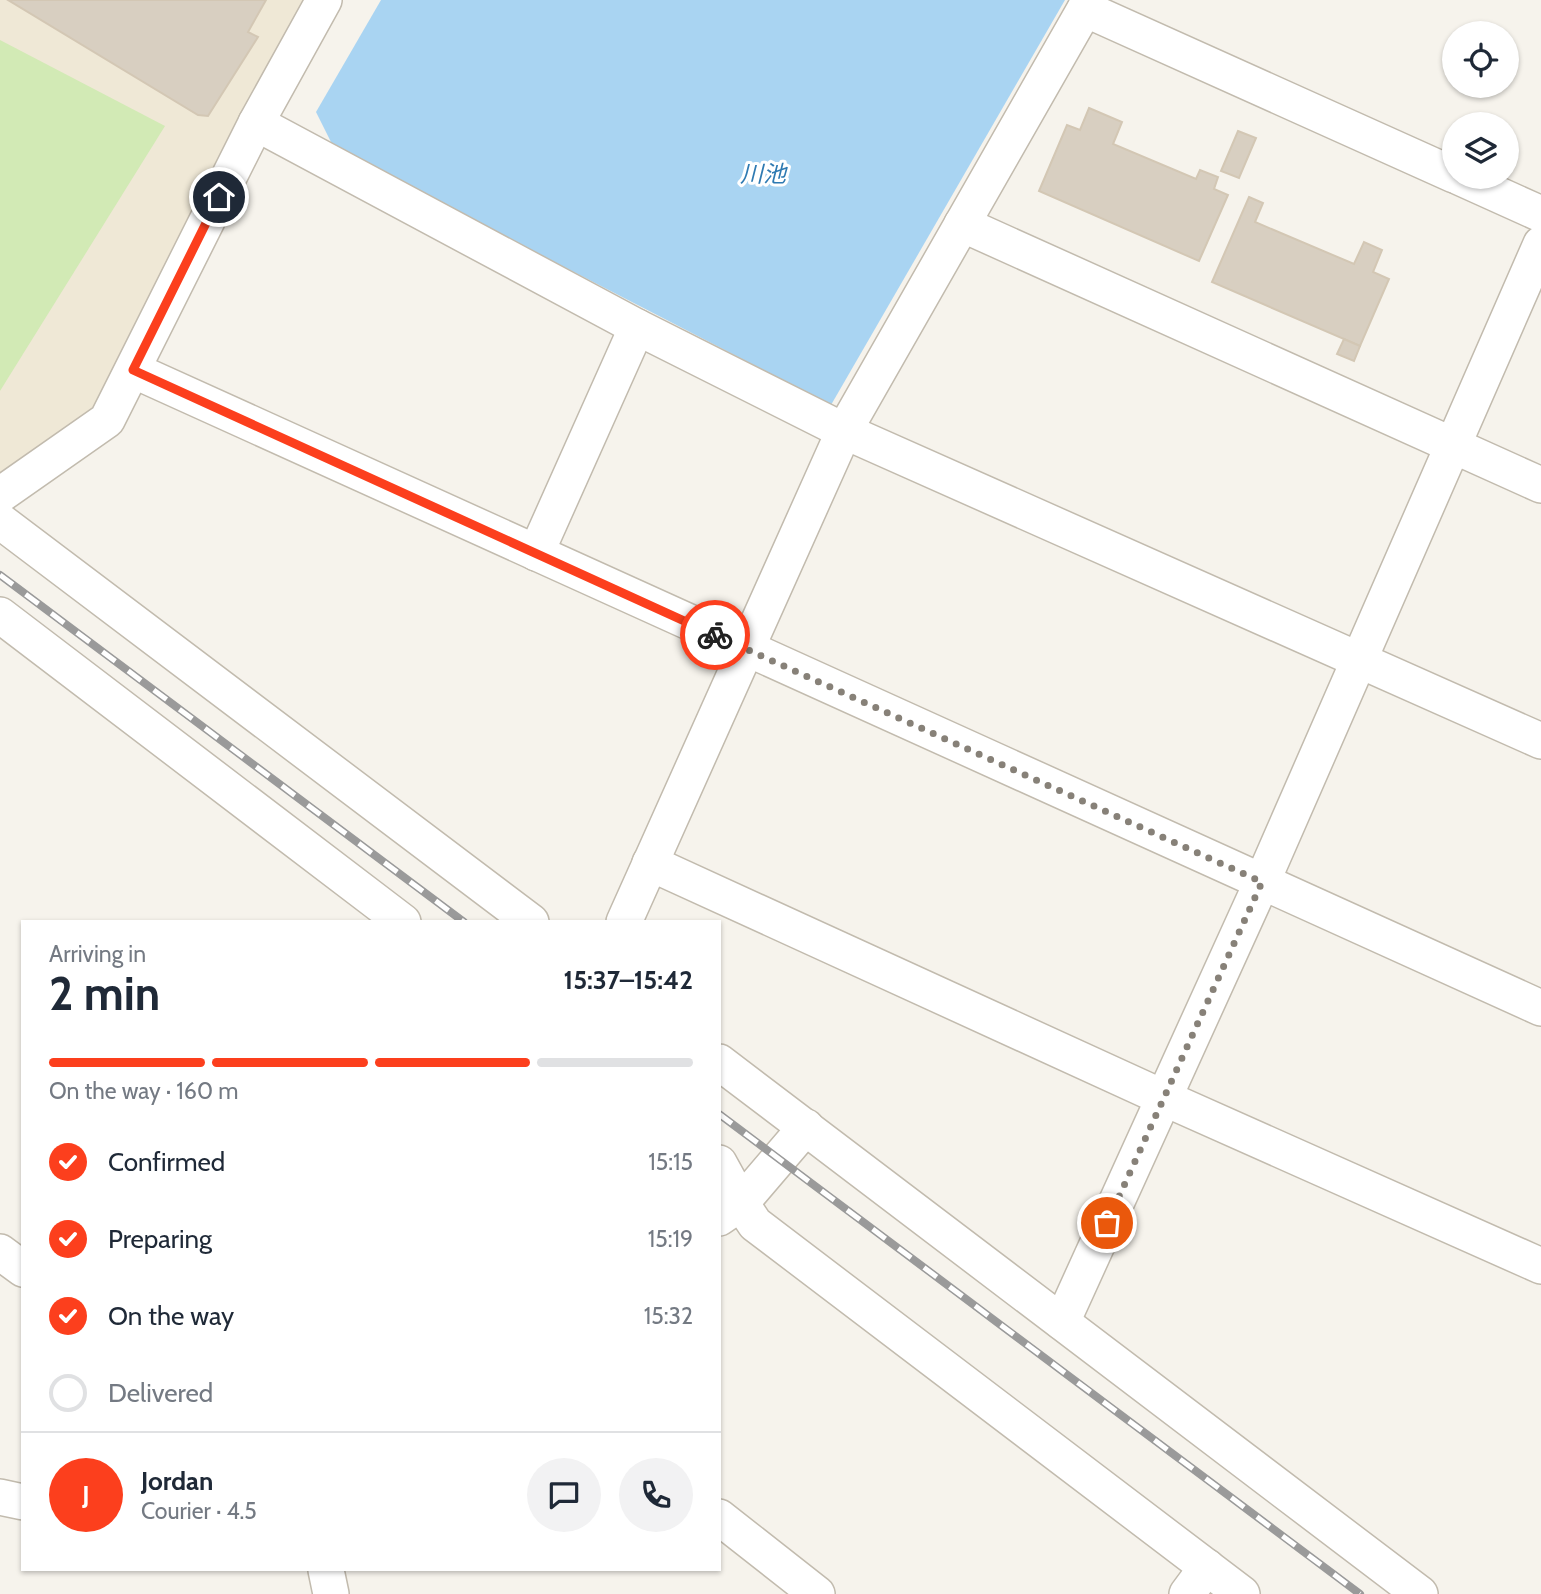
<!DOCTYPE html>
<html lang="en">
<head>
<meta charset="utf-8">
<style>
  :root { --surface:#fff; --page:#f2f2f3; --text:#1f2937; --muted:#747a83; --line:#e0e1e3; --accent:#fc3f1d }
  body { margin:0; font-family:Cabin,"Noto Sans JP",sans-serif; background:var(--page); color:var(--text); height:100vh; display:flex; flex-direction:column; font-size:26px; white-space:nowrap }
  * { box-sizing:border-box; margin:0 }
  p { font-size:23px; color:var(--muted) }
  .icon { flex:none; width:38px; height:38px; fill:none; stroke:currentColor; stroke-width:2; stroke-linecap:round; stroke-linejoin:round }
  .map { position:relative; flex:1; overflow:hidden }
  .side { position:absolute; left:21px; top:920px; width:700px; height:651px; display:flex; flex-direction:column; background:var(--surface); border-radius:0px; box-shadow:0 2px 5px #0004 }
  .side>* { flex:none }
  .fabs { position:absolute; left:1442px; top:21px; display:grid; gap:14px }
  .fabs a { display:grid; place-items:center; width:77px; height:77px; border-radius:50%; background:var(--surface); box-shadow:0 2px 5px #0004; font-size:35px }
  .pin { position:absolute; display:grid; place-items:center; width:60px; height:60px; color:#fff; margin:-30px; border:4px solid #fff; border-radius:50%; box-shadow:0 2px 7px #0007 }
  .courier { position:absolute; display:grid; place-items:center; width:70px; height:70px; margin:-35px; border:5px solid #fc3f1d; border-radius:50%; background:#fff; color:#222; box-shadow:0 2px 9px #0007 }
  .overview em { font-style:normal; font-weight:700 }
  .overview div { display:flex; flex-direction:column-reverse }
  .overview { display:flex; align-items:center; justify-content:space-between; height:119px; padding:0 28px }
  h1 { font-size:46px; font-weight:700; line-height:52px }
  .bar { display:grid; grid-template-columns:repeat(4,1fr); gap:10px 7px; align-content:center; height:84px; padding:0 28px }
  .bar i { height:9px; border-radius:5px; background:var(--line) }
  .bar .current { background:var(--accent) }
  .bar p { grid-column:span 4 }
  .line { display:flex; align-items:center; gap:18px; padding:0 28px; border-top:2px solid var(--line) }
  .line div { flex:1 }
  .round { display:grid; place-items:center; flex:none; width:74px; height:74px; border-radius:37px; background:var(--page) }
  ol { padding:0 28px; list-style:none }
  li { display:flex; align-items:center; gap:21px; height:77px }
  li p { margin-inline-start:auto }
  li .icon { padding:7px; border-radius:50%; background:var(--accent); color:#fff; stroke-width:4 }
  li:last-child { color:var(--muted) }
  li i { width:38px; height:38px; border:4px solid var(--line); border-radius:50% }
  .map>svg:first-child { display:block }
</style>
</head>
<body>
<div class="map">
<svg width="1541" height="1594" viewBox="0 0 1541 1594">
  <rect width="100%" height="100%" fill="#f6f3ec"/>
  <polygon fill="#efe8d6" points="0,0 307,0 96,410 0,473"/>
  <polygon fill="#d2eab5" points="0,40 165,126 0,391"/>
  <polygon fill="#a9d4f2" points="381,0 1065,0 831,405 334,148 316,112"/>
  <g fill="#d8cfc1" stroke="#d3c7b4" stroke-width="2">
    <polygon points="8,0 266,0 248,32 258,37 208,116 198,115"/>
    <polygon points="1089,108 1122,122 1113,144 1196,179 1200,170 1218,177 1214,189 1228,195 1199,261 1039,191 1067,125 1080,130"/>
    <polygon points="1238,131 1256,138 1239,178 1221,171"/>
    <polygon points="1249,197 1263,203 1255,222 1354,264 1364,242 1382,250 1373,272 1389,279 1360,346 1212,282"/>
    <polygon points="1344,339 1360,346 1354,361 1337,354"/>
  </g>
  <g fill="none" stroke-linecap="round" stroke-linejoin="round">
    <defs>
      <g id="minor">
        <polyline points="1085,9 1454,175"/>
        <polyline points="256,123 637,327 844,431 1541,741"/>
        <polyline points="1459,177 1541,214"/>
        <polyline points="962,224 1541,485"/>
        <polyline points="133,370 1541,1008"/>
        <polyline points="0,495 107,420 256,123 324,0"/>
        <polyline points="0,521 531,922"/>
        <polyline points="536,553 637,327"/>
        <polyline points="0,615 403,922"/>
        <polyline points="650,863 1164,1098 1541,1266"/>
        <polyline points="624,922 844,431 1090,0"/>
        <polyline points="719,1062 1420,1594"/>
        <polyline points="719,1163 741,1203 755,1224 1242,1594"/>
        <polyline points="719,1218 741,1203 806,1127"/>
        <polyline points="0,1252 23,1269"/>
        <polyline points="1062,1322 1262,882 1541,244"/>
        <polyline points="0,1497 23,1502"/>
        <polyline points="719,1517 817,1594"/>
        <polyline points="326,1570 331,1594"/>
        <polyline points="1187,1594 1207,1567"/>
      </g>
    </defs>
    <use href="#minor" stroke="#c2bbae" stroke-width="38"/>
    <use href="#minor" stroke="#fff" stroke-width="35"/>
    <defs>
      <g id="rail">
        <polyline points="0,575 464,922"/>
        <polyline points="719,1114 1360,1594"/>
      </g>
    </defs>
    <use href="#rail" stroke="#9a9a9a" stroke-width="8"/>
    <use href="#rail" stroke="#fff" stroke-width="5" stroke-dasharray="16" stroke-linecap="butt"/>
  </g>
  <g fill="none" stroke-linecap="round" stroke-linejoin="round">
    <polyline stroke="#878178" stroke-width="7" stroke-dasharray="0 12.6" points="715,635 1262,882 1107,1223"/>
    <polyline stroke="#fc3f1d" stroke-width="9" points="219,197 133,370 715,635"/>
  </g>
  <g text-anchor="middle" dominant-baseline="central" stroke-width="6" stroke-linejoin="round" paint-order="stroke">
    <g font-size="23" font-style="italic" fill="#2e7ab2" stroke="#fff">
      <text x="763" y="174">川池</text>
    </g>
  </g>
</svg>
<div class="fabs">
<a><svg class="icon" aria-label="locate" viewBox="0 0 24 24"><circle cx="12" cy="12" r="6"/><path d="M12 2v4M12 18v4M2 12h4M18 12h4"/></svg></a>
<a><svg class="icon" aria-label="layers" viewBox="0 0 24 24"><path d="M12 4l9 5-9 5-9-5zM3 14l9 5 9-5"/></svg></a>
</div>
<div class="pin" style="left:1107px;top:1223px;background:#ea580c"><svg class="icon" aria-label="bag" viewBox="0 0 24 24"><path d="M5 8h14l-1 12H6zM9 8a3 3 0 0 1 6 0"/></svg></div>
<div class="pin" style="left:219px;top:197px;background:#1f2937"><svg class="icon" aria-label="home" viewBox="0 0 24 24"><path d="M3 11l9-7 9 7M6 9v11h12V9"/></svg></div>
<div class="courier" style="left:715px;top:635px"><svg class="icon" aria-label="bike" viewBox="0 0 24 24"><circle cx="6" cy="16" r="4"/><circle cx="18" cy="16" r="4"/><path d="M6 16l4-8h5l3 8M10 8l3 8H6M13 5h3"/></svg></div>
<section class="side">
<div class="overview"><div><h1>2 min</h1><p>Arriving in</p></div><em>15:37–15:42</em></div>
<div class="bar"><i class="current"></i><i class="current"></i><i class="current"></i><i></i><p>On the way · 160 m</p></div>
<ol>
<li><svg class="icon" aria-label="check" viewBox="0 0 24 24"><path d="M5 12l5 5 9-10"/></svg>Confirmed<p>15:15</p></li>
<li><svg class="icon" aria-label="check" viewBox="0 0 24 24"><path d="M5 12l5 5 9-10"/></svg>Preparing<p>15:19</p></li>
<li><svg class="icon" aria-label="check" viewBox="0 0 24 24"><path d="M5 12l5 5 9-10"/></svg>On the way<p>15:32</p></li>
<li><i></i>Delivered</li>
</ol>
<div class="line" style="height:126px"><b class="round" style="background:var(--accent);color:#fff">J</b><div><b>Jordan</b><p>Courier · 4.5</p></div><a class="round"><svg class="icon" aria-label="chat" viewBox="0 0 24 24"><path d="M4 5h16v11H9l-5 4z"/></svg></a><a class="round"><svg class="icon" aria-label="phone" viewBox="0 0 24 24"><path d="M5 4h4l2 5-3 2q2 4 5 5l2-3 5 2v4C11 20 4 13 5 4z"/></svg></a></div>
</section>
</div>
</body>
</html>
